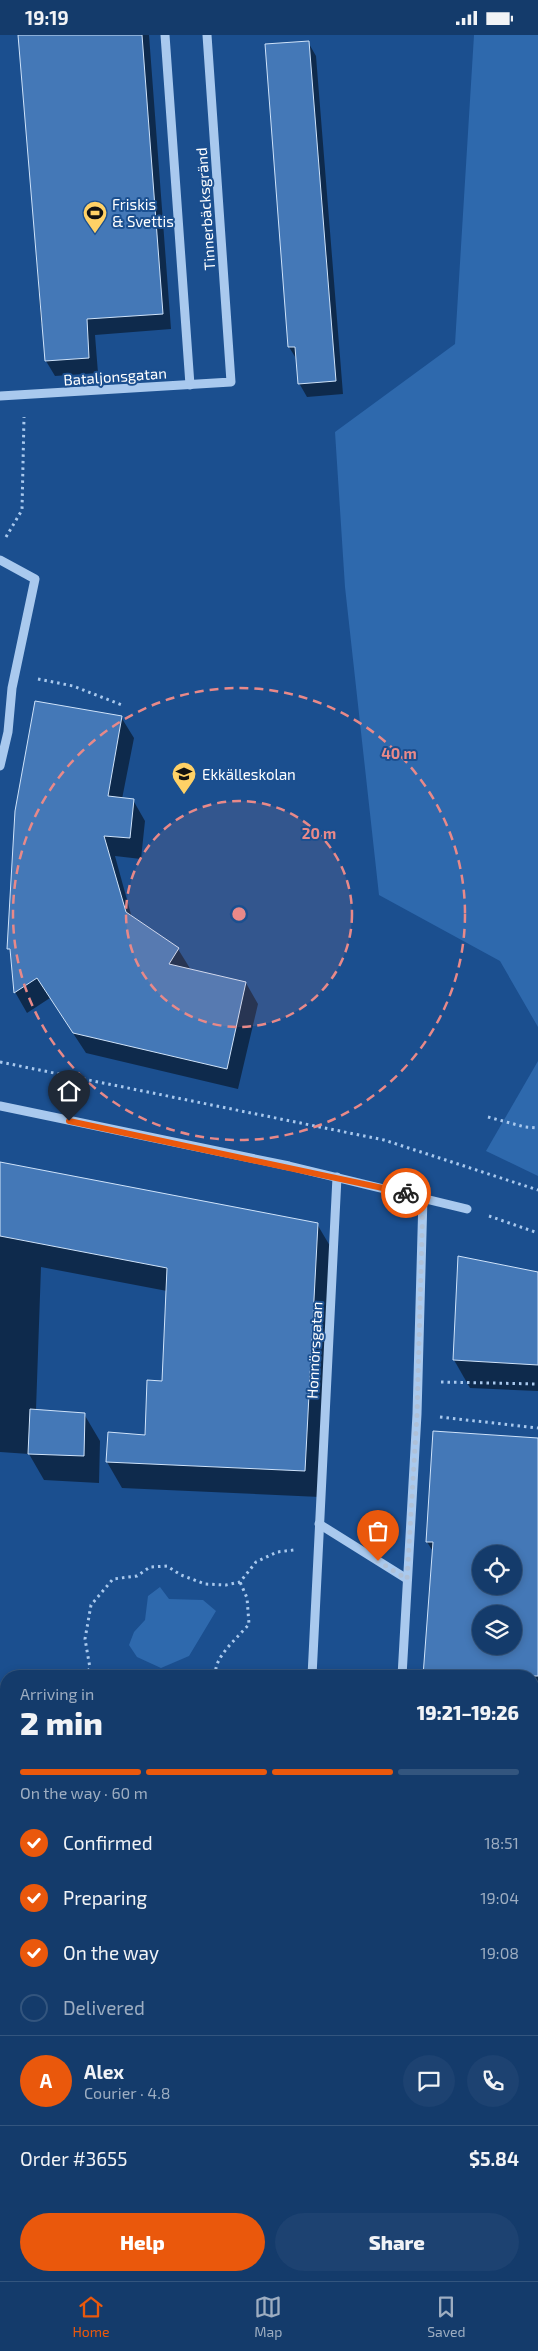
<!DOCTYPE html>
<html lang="en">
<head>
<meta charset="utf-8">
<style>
  :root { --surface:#143b6b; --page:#1d4271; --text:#f1f3f6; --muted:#9dadc1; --line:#33557e; --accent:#ea580c }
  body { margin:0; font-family:"Exo 2",sans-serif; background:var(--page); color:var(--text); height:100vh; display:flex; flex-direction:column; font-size:19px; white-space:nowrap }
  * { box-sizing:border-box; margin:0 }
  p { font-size:16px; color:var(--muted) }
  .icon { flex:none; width:28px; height:28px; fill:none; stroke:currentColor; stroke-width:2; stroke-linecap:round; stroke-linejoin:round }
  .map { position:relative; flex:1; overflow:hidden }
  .side { position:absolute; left:0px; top:1635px; width:539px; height:611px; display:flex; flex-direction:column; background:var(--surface); border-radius:20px 20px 0 0; box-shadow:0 2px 8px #0003,0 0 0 1px var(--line) }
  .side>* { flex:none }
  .buttons { position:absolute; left:472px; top:1510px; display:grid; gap:10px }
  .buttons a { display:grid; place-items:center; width:50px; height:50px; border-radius:50%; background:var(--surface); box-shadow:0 2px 8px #0003,0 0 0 1px var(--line); font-size:25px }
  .pin { position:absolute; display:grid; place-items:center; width:42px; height:42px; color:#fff; margin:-51px -21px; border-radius:50% 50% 50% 0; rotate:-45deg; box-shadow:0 0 5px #0007 }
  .pin .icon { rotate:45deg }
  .courier { position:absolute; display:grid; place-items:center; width:50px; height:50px; margin:-25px; border:4px solid #ea580c; border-radius:50%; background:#fff; color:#222; box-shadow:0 1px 6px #0007 }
  .head em { font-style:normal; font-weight:800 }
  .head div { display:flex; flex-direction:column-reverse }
  .head { display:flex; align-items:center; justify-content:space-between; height:85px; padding:0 20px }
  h1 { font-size:32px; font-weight:800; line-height:38px }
  .bar { display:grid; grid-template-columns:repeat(4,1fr); gap:8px 5px; align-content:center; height:60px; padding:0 20px }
  .bar i { height:6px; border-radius:4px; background:var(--line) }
  .bar .current { background:var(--accent) }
  .bar p { grid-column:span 4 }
  .line { display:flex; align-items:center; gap:12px; padding:0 20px; border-top:1px solid var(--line) }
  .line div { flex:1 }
  .round { display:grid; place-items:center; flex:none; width:52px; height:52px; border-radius:26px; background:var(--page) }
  ol { padding:0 20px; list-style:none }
  li { display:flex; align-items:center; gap:15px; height:55px }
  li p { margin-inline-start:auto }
  li .icon { padding:5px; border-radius:50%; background:var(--accent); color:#fff; stroke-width:4 }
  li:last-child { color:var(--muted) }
  li i { width:28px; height:28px; border:2px solid var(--line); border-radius:50% }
  .cta { display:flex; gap:10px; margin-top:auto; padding:10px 20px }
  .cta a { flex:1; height:58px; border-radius:30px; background:var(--accent); color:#fff; font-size:20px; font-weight:800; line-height:58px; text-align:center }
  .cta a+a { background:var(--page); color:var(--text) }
  .status { display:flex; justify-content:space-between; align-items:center; height:35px; padding:0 25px; background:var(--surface); direction:ltr }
  .status svg { height:14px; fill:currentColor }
  .menu { display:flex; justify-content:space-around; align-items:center; height:70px; border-top:1px solid var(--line); background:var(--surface); font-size:14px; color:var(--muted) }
  .menu a { display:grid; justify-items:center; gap:2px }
  .menu .current { color:var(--accent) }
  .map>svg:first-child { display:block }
</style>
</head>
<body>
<div class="status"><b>19:19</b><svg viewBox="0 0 49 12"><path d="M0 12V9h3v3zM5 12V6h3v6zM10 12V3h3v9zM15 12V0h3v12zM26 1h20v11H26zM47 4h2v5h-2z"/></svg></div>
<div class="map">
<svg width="538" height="2246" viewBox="0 0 538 2246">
  <rect width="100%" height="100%" fill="#1b4f8f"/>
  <g fill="#2e69ad">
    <polygon points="474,0 538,0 538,992 500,926 379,860 345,552 335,397 455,309"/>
    <polygon points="538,1026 538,1141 486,1116"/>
    <polygon points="160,1552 169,1564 203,1565 216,1576 189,1621 161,1633 137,1622 129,1610 134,1597 145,1585 148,1561"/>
    <polygon points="467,2240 538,2244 538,2246 464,2246"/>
  </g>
  <g fill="#0007" fill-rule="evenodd">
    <polygon points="21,0 149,0 171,294 95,300 98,338 55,341 46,326 44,292 41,288"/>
    <polygon points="308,7 316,21 343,359 307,362 299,348 297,325 289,312"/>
    <polygon points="121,682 134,703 122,764 133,765 145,786 141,824 115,821 132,883 178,914 191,935 246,948 258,969 238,1054 86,1018 50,963 27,978 15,957 12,918 9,914"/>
    <polygon points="0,1129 317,1189 333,1216 320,1462 122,1453 107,1427 146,1401 163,1347 167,1256 41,1232 36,1375 84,1379 100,1406 99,1448 44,1445 29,1419 0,1417"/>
    <polygon points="459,1222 538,1238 538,1356 470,1353 454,1325"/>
    <path d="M538 1404V1722H532V1641H425L434 1518 427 1507ZM481 1519H514V1551H481ZM481 1579H514V1611H481Z"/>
    <polygon points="0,1762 6,1773 6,1877 0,2001"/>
    <polygon points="532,1820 538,1820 538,1921 532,1920"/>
    <rect x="0" y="2026" width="6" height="105"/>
    <polygon points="532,2045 538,2045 538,2136 532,2135"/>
    <polygon points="6,2212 6,2240 298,2240 302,2246 0,2246 0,2213"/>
  </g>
  <g fill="#4478b7" stroke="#cfe3fa" fill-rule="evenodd">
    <polygon points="18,0 142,0 163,279 87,284 89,323 45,326"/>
    <polygon points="309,6 336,346 298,349 295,312 288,312 265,9"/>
    <polygon points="35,666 122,681 108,761 134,764 130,803 104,801 126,877 179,913 169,929 246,947 227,1034 73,998 37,943 14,958 10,914 7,914 15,776"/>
    <polygon points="0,1127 318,1188 305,1436 106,1427 108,1397 145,1400 147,1345 162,1346 167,1233 0,1201"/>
    <polygon points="458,1221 538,1237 538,1330 453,1325"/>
    <polygon points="30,1374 85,1378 84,1421 28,1419"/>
    <path d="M433 1396 538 1403V1641H423L433 1507H426ZM481 1519H514V1551H481ZM481 1579H514V1611H481Z"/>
  </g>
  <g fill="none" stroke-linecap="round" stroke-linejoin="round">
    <g stroke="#a9c9ee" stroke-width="3" stroke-dasharray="2.5 4" stroke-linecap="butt">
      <polyline points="6,502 22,475 24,382"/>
      <polyline points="38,644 73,651 122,670"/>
      <polyline points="0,1027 384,1105 538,1155"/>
      <polyline points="488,1082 525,1092 538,1093"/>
      <polyline points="489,1181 538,1198"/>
      <polyline points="441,1347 538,1349"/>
      <polyline points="440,1382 538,1393"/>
      <polyline points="84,1641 90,1633 85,1604 91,1570 113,1544 137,1541 150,1532 167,1531 181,1540 205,1549 226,1550 240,1547 256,1527 277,1517 294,1515"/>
      <path d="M216 1641C212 1623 238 1603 249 1589L247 1563 240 1547"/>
      <polyline points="532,1920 538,1920"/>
      <polyline points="532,2014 538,2015"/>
      <polyline points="0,2121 6,2121"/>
      <polyline points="0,2201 6,2201"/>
    </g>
    <g stroke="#a9c9ee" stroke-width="9">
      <polyline points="165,0 190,350"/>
      <polyline points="0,361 231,347 207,0"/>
      <polyline points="0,525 35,544 12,653 8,697 0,731"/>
      <polyline points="0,1071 289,1131 467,1174"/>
      <polyline points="319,1489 407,1544"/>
      <polyline points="312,1641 337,1142"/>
      <polyline points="402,1641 417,1379 423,1162"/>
      <polyline points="0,1738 6,1739"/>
      <polyline points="532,2131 538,2131"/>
      <polyline points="0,2160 6,2160"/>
      <polyline points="532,2222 538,2223"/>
    </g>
  </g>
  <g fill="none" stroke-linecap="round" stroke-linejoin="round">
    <polyline stroke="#afc1d8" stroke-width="5" stroke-dasharray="0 9" points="378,1526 407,1544 417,1379 423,1162 406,1158"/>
    <polyline stroke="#ea580c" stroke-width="6" points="69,1086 406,1158"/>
  </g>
  <circle cx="239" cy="879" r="113" fill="#e88989" fill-opacity=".12"/>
  <g fill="none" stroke="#e88989" stroke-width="2.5" stroke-dasharray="9 6">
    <circle cx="239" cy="879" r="113"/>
    <circle cx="239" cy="879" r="226"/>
  </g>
  <defs>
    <symbol id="stadium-pin" viewBox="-11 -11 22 30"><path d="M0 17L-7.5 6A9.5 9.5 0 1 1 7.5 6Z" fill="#ffd166" stroke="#1b4f8f"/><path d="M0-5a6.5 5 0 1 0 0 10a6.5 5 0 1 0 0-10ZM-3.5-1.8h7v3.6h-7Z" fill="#111"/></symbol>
    <symbol id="school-pin" viewBox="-11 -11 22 30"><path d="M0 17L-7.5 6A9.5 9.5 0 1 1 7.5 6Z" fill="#ffd166" stroke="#1b4f8f"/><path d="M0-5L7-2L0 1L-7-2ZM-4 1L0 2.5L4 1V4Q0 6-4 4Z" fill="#111"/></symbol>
  </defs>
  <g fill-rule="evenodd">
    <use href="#stadium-pin" x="81" y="164" width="28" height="38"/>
    <use href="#school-pin" x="170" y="725" width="28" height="38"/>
  </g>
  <g text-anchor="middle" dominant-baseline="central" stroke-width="4" stroke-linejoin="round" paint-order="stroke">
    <g font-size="15" fill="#fff" stroke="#1b4f8f" text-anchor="start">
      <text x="112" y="169">Friskis<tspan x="112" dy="17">&amp; Svettis</tspan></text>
      <text x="202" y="739">Ekkälleskolan</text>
    </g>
    <g font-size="15" fill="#fff" stroke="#1b4f8f">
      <text transform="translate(205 174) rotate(-94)">Tinnerbäcksgränd</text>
      <text transform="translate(115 341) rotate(-4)">Bataljonsgatan</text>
      <text transform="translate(314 1315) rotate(-87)">Honnörsgatan</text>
    </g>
  </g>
  <circle cx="239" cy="879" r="8" fill="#e88989" stroke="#1b4f8f" stroke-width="2.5"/>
  <g font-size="15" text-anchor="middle" font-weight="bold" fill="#e88989" stroke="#1b4f8f" stroke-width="4" stroke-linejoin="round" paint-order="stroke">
    <text x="399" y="724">40 m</text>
    <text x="319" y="804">20 m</text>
  </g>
</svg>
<div class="buttons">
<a><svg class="icon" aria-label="locate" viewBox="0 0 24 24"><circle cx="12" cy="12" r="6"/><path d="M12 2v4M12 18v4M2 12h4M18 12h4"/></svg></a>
<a><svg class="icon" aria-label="layers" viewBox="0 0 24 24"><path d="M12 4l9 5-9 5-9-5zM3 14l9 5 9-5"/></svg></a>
</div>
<div class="pin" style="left:378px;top:1526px;background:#ea580c"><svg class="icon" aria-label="bag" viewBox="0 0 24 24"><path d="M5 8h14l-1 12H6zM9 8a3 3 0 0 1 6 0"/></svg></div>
<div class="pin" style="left:69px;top:1086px;background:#1f2937"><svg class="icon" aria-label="home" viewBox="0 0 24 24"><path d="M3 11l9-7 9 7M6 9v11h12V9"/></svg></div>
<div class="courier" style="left:406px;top:1158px"><svg class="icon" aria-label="bike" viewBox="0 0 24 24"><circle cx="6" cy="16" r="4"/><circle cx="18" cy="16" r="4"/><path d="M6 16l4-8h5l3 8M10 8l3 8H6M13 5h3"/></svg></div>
<section class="side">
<div class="head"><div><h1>2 min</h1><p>Arriving in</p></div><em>19:21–19:26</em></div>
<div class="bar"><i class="current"></i><i class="current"></i><i class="current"></i><i></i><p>On the way · 60 m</p></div>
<ol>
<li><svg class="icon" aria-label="check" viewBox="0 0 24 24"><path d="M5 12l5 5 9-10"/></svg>Confirmed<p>18:51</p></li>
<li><svg class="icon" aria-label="check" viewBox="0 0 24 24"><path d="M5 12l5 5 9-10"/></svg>Preparing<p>19:04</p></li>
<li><svg class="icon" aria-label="check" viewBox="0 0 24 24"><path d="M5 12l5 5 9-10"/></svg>On the way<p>19:08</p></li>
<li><i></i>Delivered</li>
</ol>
<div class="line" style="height:90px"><b class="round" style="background:var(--accent);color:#fff">A</b><div><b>Alex</b><p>Courier · 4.8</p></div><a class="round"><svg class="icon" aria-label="chat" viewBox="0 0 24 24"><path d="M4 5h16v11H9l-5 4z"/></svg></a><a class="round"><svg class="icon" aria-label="phone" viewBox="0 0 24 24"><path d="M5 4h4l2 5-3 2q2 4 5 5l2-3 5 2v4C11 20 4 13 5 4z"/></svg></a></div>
<div class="line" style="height:65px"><div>Order #3655</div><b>$5.84</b></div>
<div class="cta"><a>Help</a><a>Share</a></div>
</section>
</div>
<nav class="menu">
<a class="current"><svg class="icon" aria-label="home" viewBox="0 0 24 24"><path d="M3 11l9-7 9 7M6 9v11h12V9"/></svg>Home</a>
<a><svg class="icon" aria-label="map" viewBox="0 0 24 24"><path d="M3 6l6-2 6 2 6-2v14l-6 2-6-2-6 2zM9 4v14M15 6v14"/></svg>Map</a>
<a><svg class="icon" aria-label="saved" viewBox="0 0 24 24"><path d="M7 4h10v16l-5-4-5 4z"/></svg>Saved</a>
</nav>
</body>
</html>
